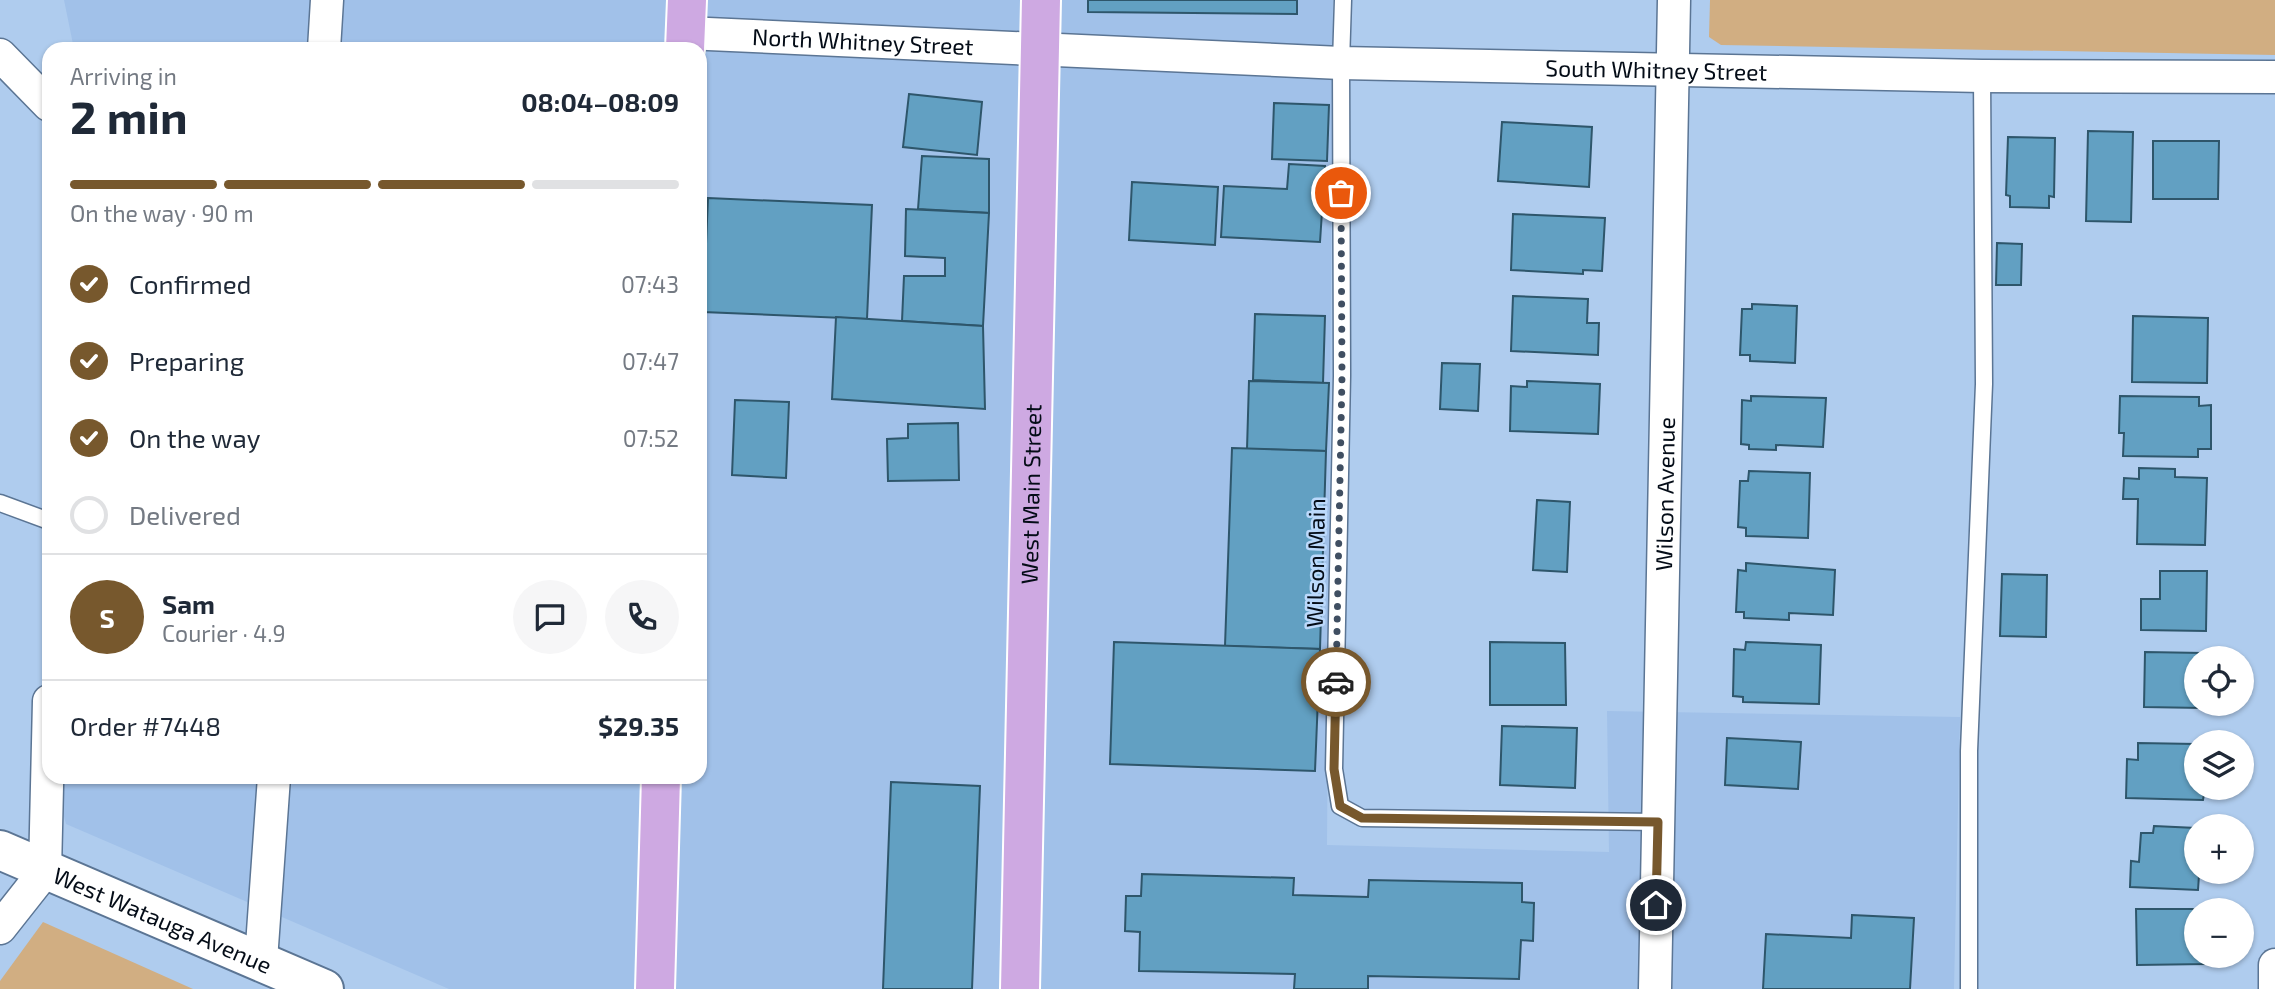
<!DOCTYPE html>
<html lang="en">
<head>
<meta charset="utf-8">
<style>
  :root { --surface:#fff; --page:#f6f6f7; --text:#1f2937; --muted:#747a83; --line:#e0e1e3; --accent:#77582d }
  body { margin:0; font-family:"Exo 2",sans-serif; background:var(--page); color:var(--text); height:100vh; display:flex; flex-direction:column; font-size:26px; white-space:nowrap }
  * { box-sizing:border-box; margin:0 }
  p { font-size:23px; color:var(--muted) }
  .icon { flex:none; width:38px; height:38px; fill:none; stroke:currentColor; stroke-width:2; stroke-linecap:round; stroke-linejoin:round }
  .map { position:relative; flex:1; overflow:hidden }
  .side { position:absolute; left:42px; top:42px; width:665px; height:742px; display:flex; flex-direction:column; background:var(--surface); border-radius:21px; box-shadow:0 2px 5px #0004 }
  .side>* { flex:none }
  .buttons { position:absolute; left:2184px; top:646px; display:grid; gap:14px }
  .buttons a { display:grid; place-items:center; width:70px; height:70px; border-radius:50%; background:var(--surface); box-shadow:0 2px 5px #0004; font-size:35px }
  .pin { position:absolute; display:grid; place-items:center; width:60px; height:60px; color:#fff; margin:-30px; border:4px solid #fff; border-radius:50%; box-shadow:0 2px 7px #0007 }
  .courier { position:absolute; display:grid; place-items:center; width:70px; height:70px; margin:-35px; border:5px solid #77582d; border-radius:50%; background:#fff; color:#222; box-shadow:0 2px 9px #0007 }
  .headline em { font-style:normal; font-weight:700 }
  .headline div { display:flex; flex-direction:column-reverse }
  .headline { display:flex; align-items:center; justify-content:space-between; height:119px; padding:0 28px }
  h1 { font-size:46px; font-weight:700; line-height:52px }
  .bar { display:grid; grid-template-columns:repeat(4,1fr); gap:10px 7px; align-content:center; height:84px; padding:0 28px }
  .bar i { height:9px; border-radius:5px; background:var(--line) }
  .bar .active { background:var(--accent) }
  .bar p { grid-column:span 4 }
  .line { display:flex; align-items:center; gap:18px; padding:0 28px; border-top:2px solid var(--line) }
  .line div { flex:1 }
  .round { display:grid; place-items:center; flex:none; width:74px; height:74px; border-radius:37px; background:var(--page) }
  ol { padding:0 28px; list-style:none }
  li { display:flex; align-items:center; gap:21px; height:77px }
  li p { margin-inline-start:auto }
  li .icon { padding:7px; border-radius:50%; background:var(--accent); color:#fff; stroke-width:4 }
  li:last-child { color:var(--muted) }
  li i { width:38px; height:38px; border:4px solid var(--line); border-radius:50% }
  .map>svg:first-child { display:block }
</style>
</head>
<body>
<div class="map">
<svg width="2275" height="989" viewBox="0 0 2275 989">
  <rect width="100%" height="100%" fill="#afccee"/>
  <polygon fill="#a1c1e9" points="64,0 1333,0 1327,845 1609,852 1607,711 1960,717 1954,989 449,989 66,824 59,798 59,777 700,777 700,49 74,49"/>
  <g fill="#d1ae82">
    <polygon points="1710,0 2275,0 2275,55 1721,45 1709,37"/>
    <polygon points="43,922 193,989 0,989 0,981"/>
  </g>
  <g fill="#62a0c2" stroke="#2e566b" stroke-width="2">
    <polygon points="1088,0 1297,0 1297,14 1088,12"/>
    <polygon points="909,94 982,102 977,155 903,147"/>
    <polygon points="1274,103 1329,105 1327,161 1272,159"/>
    <polygon points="1502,122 1592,127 1589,187 1498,181"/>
    <polygon points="2088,131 2133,132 2131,222 2086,221"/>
    <polygon points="2008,137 2055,138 2054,197 2049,196 2049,208 2010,207 2010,196 2006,195"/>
    <polygon points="2153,141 2219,141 2218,199 2153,199"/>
    <polygon points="922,156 989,159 989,213 918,209"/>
    <polygon points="1289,164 1325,166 1320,242 1221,237 1224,186 1287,189"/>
    <polygon points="1132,182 1218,187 1215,245 1129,240"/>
    <polygon points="708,198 872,205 867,319 703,312"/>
    <polygon points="906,209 989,213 983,326 902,321 904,276 945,276 945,258 905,256"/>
    <polygon points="1513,214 1605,218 1602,271 1583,270 1583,274 1511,270"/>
    <polygon points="1997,243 2022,244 2021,285 1996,285"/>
    <polygon points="1513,296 1588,299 1587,323 1599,323 1598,355 1511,351"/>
    <polygon points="1752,304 1797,306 1795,363 1750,361 1750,355 1740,355 1742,309 1752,309"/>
    <polygon points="1255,314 1325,316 1323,383 1253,380"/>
    <polygon points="2133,316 2208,318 2207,383 2132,382"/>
    <polygon points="836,317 983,326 985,409 832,399"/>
    <polygon points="1442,363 1480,364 1478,411 1440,409"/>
    <polygon points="1249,381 1329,383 1326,451 1247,449"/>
    <polygon points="1527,381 1600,384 1598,434 1510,431 1511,386 1527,387"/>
    <polygon points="1751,396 1826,398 1823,447 1776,445 1776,450 1749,449 1749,445 1741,444 1742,400 1751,401"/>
    <polygon points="2120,396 2199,397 2199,406 2211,405 2211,449 2198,449 2198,457 2123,456 2124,433 2119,433"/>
    <polygon points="735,400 789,402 786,478 732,475"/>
    <polygon points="958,423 959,480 888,481 887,439 908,438 908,424"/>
    <polygon points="1232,448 1326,451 1320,649 1225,646"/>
    <polygon points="2139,468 2175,469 2175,477 2207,478 2205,545 2137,544 2138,499 2123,499 2124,478 2139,479"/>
    <polygon points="1749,471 1810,473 1808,538 1746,536 1746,528 1738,527 1740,481 1748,481"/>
    <polygon points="1537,500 1570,502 1567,572 1533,570"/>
    <polygon points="1746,563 1835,570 1833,615 1789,613 1789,620 1744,618 1744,612 1736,612 1738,570 1746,571"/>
    <polygon points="2160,571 2207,571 2206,631 2141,630 2141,599 2160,599"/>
    <polygon points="2002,574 2047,575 2046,637 2000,636"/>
    <polygon points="1114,642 1320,649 1315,771 1110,764"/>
    <polygon points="1490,642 1565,643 1566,705 1490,705"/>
    <polygon points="1746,642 1821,645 1819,704 1743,702 1743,697 1733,696 1734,649 1745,650"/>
    <polygon points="2145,652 2203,653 2203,658 2196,658 2196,704 2202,704 2202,708 2144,707"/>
    <polygon points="1502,726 1577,728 1575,788 1500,785"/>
    <polygon points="1727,738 1801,742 1798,789 1725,785"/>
    <polygon points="2138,743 2196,744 2196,788 2214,788 2214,794 2204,794 2203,800 2126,798 2127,759 2138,760"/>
    <polygon points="891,782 980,786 972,989 883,989"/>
    <polygon points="2154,826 2196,828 2196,872 2209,872 2209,875 2199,875 2198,890 2130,887 2131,861 2139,862 2141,833 2153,833"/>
    <polygon points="1142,874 1294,878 1293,895 1368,897 1369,880 1522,883 1522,902 1534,903 1533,941 1521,940 1519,979 1368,976 1368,989 1294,989 1295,974 1139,971 1140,932 1125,931 1126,896 1141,896"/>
    <polygon points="2136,909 2206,909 2196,910 2196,956 2207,956 2207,964 2137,965"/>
    <polygon points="1852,915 1914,918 1910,989 1763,989 1766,934 1851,938"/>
  </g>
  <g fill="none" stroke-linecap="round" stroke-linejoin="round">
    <defs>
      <g id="service">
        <polyline points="1343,0 1341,63 1342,376 1334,769 1340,806 1362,818 1658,822"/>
        <polyline points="0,503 49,521"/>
        <polyline points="1969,989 1969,751 1984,384 1982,76"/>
      </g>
      <g id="minor">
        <path id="s1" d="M686 33 1341 63 1982 76 2275 77"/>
        <polyline points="324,49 327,0"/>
        <polyline points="0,55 49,105"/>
        <polyline points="0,928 45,871 49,701"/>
        <polyline points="261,960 274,777"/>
        <path id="s2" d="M1655 989 1674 0"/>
        <polyline points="2275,989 2275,965"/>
      </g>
      <g id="secondary">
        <path id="s3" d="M0 850 324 989"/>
      </g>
      <g id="primary">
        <polyline points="685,49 687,0"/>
        <polyline points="655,989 661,777"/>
        <path id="s4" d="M1020 989 1041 0"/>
      </g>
    </defs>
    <use href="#service" stroke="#5b7594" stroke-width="19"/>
    <use href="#minor" stroke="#5b7594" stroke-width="35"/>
    <use href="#secondary" stroke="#5b7594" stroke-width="42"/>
    <use href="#primary" stroke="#fff" stroke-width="42"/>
    <use href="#service" stroke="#fff" stroke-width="16"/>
    <use href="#minor" stroke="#fff" stroke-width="32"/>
    <use href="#secondary" stroke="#fff" stroke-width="38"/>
    <use href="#primary" stroke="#cea9e2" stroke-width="38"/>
  </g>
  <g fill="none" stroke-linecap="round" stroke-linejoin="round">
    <polyline stroke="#404f62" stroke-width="7" stroke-dasharray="0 12.6" points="1336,682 1342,376 1341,193"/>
    <polyline stroke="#77582d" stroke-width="9" points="1336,682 1334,769 1340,806 1362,818 1658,822 1656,905"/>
  </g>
  <g text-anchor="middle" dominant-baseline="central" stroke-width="5" stroke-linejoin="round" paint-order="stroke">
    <g font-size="23" fill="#040c17" stroke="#bcd9fb">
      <text stroke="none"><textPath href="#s1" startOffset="177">North Whitney Street</textPath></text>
      <text stroke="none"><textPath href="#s1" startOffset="971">South Whitney Street</textPath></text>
      <text stroke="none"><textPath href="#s4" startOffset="495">West Main Street</textPath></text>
      <text stroke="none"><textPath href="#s2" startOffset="495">Wilson Avenue</textPath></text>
      <text transform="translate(1315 563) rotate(-89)">Wilson Main</text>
      <text stroke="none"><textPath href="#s3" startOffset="177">West Watauga Avenue</textPath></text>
    </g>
  </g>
</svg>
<div class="buttons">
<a><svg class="icon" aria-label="locate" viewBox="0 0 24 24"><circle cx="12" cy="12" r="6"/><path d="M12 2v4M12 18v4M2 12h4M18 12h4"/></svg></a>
<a><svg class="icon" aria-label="layers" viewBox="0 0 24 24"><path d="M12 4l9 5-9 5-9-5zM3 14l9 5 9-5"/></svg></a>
<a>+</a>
<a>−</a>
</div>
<div class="pin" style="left:1341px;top:193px;background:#ea580c"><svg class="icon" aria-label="bag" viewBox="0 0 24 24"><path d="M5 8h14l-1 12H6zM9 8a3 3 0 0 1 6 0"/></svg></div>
<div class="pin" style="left:1656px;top:905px;background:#1f2937"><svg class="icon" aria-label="home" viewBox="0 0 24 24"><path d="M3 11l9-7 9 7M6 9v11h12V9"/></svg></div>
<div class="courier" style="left:1336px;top:682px"><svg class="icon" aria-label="car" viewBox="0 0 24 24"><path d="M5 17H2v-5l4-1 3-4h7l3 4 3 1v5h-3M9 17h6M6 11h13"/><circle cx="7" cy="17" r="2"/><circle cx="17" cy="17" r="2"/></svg></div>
<section class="side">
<div class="headline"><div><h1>2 min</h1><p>Arriving in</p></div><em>08:04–08:09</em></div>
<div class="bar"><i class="active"></i><i class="active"></i><i class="active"></i><i></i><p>On the way · 90 m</p></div>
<ol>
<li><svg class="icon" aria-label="check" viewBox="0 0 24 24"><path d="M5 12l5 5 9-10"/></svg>Confirmed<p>07:43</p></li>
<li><svg class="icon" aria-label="check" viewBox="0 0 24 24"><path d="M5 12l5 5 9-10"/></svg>Preparing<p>07:47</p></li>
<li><svg class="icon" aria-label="check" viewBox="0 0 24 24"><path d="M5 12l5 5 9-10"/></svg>On the way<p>07:52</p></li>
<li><i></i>Delivered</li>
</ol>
<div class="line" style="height:126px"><b class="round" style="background:var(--accent);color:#fff">S</b><div><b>Sam</b><p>Courier · 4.9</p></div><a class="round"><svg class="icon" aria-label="chat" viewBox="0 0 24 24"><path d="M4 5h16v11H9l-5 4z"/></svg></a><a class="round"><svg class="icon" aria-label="phone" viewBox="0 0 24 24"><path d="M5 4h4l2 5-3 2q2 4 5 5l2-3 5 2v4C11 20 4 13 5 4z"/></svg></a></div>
<div class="line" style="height:91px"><div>Order #7448</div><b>$29.35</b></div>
</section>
</div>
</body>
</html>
